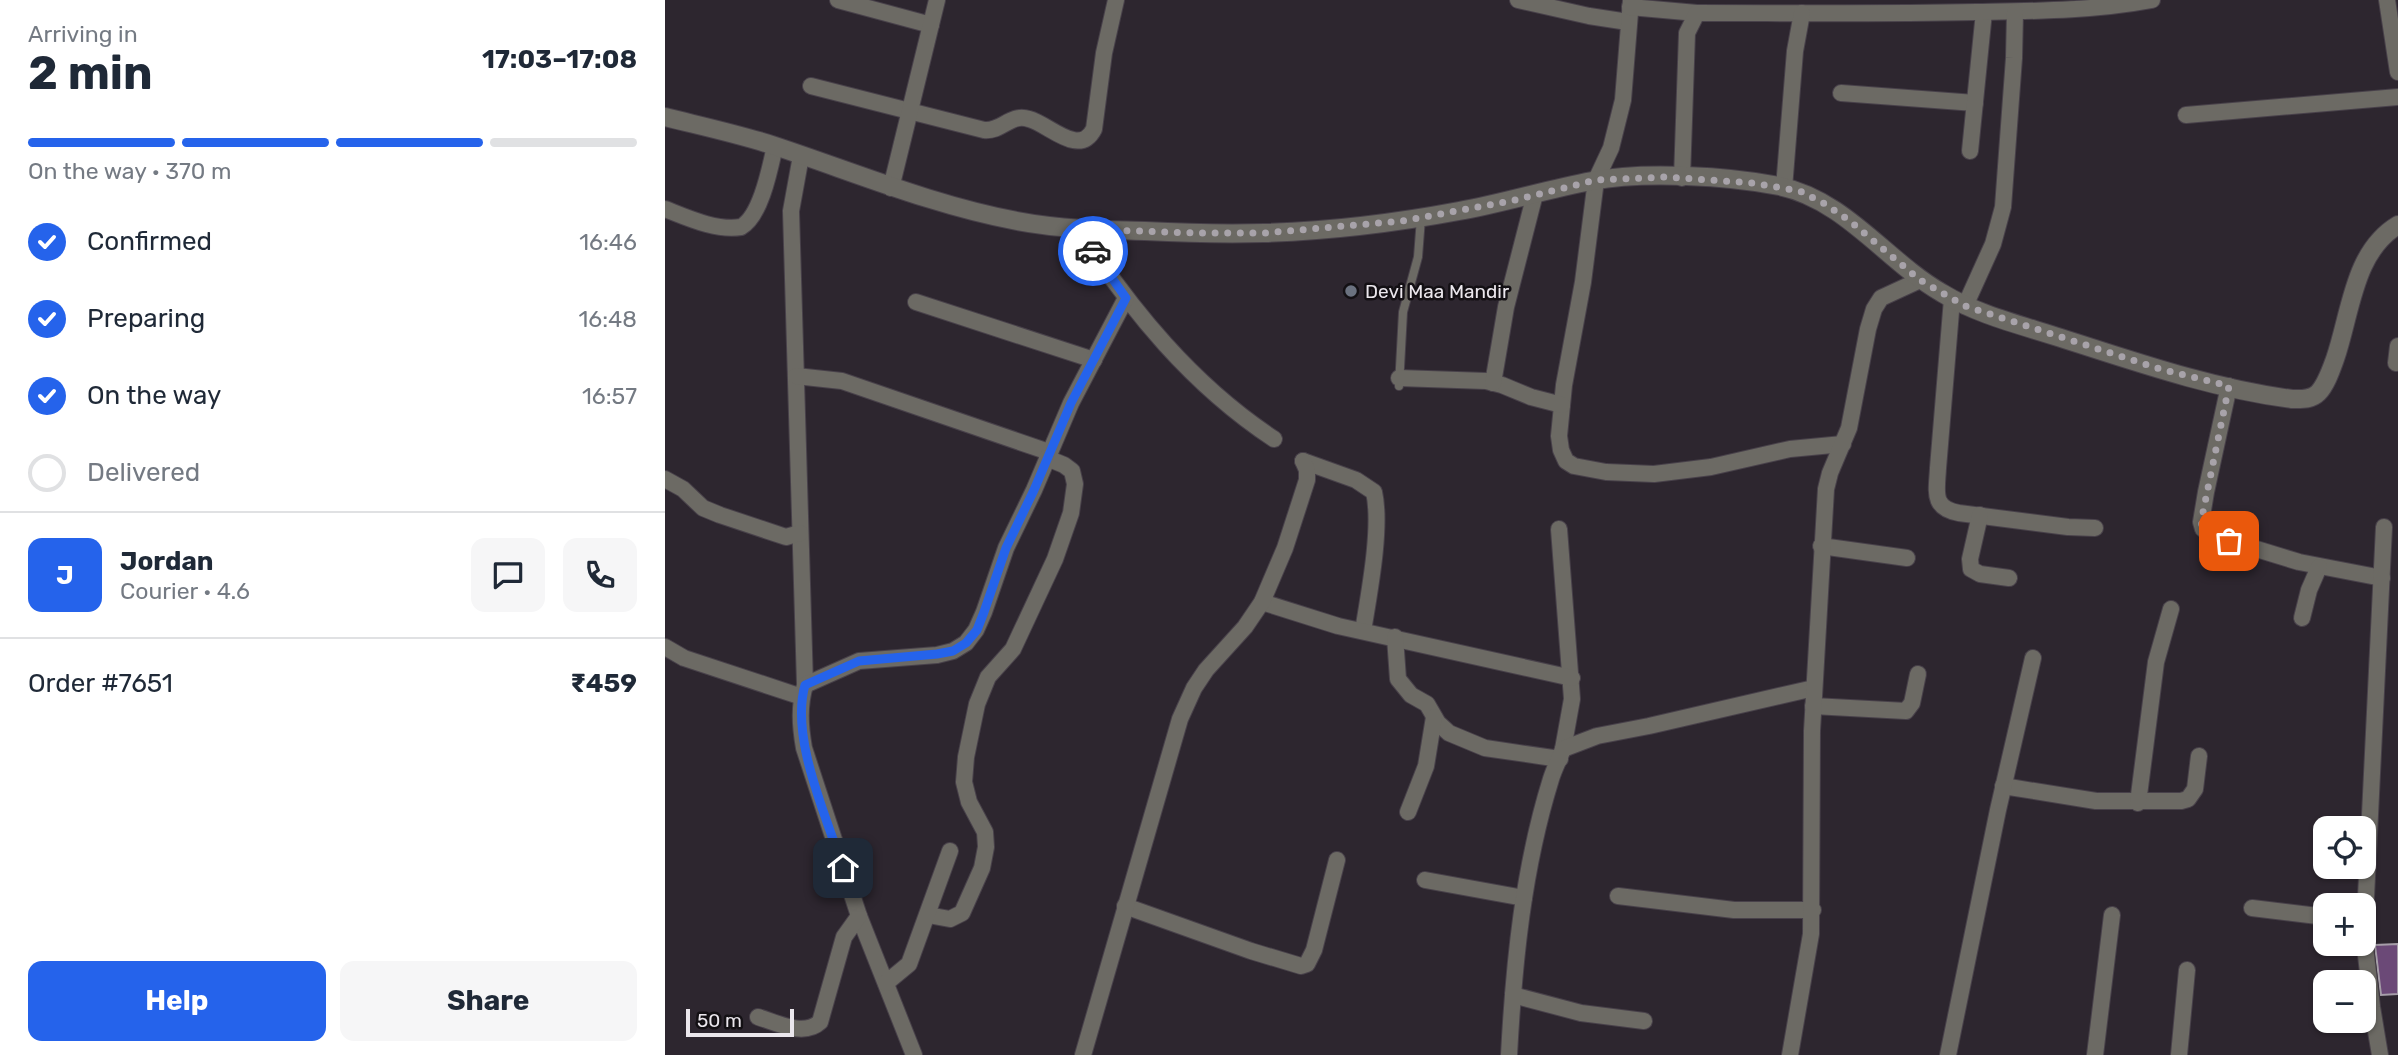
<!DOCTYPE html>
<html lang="en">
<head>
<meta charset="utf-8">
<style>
  :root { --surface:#fff; --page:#f6f6f7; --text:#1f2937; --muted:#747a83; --line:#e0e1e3; --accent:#2563eb }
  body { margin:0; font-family:Rubik,sans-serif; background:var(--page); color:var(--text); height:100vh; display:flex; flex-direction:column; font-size:26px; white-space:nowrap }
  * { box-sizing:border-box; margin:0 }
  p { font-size:23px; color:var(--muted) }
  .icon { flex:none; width:38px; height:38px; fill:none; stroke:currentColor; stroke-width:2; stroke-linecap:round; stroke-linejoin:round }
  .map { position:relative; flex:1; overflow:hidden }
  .side { display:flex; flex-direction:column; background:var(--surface); width:665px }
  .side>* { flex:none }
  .buttons { position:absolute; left:1648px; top:816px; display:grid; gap:14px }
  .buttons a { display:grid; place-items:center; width:63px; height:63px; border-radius:14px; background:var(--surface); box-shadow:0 2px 5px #0004; font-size:35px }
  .scale { position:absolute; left:21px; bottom:18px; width:108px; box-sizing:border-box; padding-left:7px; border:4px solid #ebe7ed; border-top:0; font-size:19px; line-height:24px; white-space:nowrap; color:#ebe7ed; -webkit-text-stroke:5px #131014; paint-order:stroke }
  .pin { position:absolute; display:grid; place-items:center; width:60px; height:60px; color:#fff; margin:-30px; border-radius:14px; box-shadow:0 4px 10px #0006 }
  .courier { position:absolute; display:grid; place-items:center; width:70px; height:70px; margin:-35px; border:5px solid #2563eb; border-radius:50%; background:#fff; color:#222; box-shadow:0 2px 9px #0007 }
  .summary em { font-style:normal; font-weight:700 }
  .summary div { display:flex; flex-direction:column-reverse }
  .summary { display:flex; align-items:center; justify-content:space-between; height:119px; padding:0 28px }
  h1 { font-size:46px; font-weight:700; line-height:52px }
  .bar { display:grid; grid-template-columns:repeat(4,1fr); gap:10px 7px; align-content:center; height:84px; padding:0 28px }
  .bar i { height:9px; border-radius:5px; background:var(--line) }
  .bar .current { background:var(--accent) }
  .bar p { grid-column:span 4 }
  .line { display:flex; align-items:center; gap:18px; padding:0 28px; border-top:2px solid var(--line) }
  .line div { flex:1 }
  .round { display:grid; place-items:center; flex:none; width:74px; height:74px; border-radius:14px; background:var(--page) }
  ol { padding:0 28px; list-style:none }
  li { display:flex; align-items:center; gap:21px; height:77px }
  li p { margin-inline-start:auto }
  li .icon { padding:7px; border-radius:50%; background:var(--accent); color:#fff; stroke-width:4 }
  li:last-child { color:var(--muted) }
  li i { width:38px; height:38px; border:4px solid var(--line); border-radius:50% }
  .primary-button { display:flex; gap:14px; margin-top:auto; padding:14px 28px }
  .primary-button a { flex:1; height:80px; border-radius:14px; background:var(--accent); color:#fff; font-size:28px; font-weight:700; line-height:80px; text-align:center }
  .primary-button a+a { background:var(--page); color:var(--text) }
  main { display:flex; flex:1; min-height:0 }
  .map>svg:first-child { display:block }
</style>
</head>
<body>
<main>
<section class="side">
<div class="summary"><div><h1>2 min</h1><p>Arriving in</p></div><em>17:03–17:08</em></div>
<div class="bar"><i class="current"></i><i class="current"></i><i class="current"></i><i></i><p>On the way · 370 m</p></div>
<ol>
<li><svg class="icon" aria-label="check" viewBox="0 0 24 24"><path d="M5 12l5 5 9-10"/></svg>Confirmed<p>16:46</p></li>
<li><svg class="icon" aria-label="check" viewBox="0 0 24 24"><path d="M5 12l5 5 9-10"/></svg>Preparing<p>16:48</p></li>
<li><svg class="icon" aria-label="check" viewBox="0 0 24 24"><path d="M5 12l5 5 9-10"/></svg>On the way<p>16:57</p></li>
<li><i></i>Delivered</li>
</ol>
<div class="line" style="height:126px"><b class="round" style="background:var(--accent);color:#fff">J</b><div><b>Jordan</b><p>Courier · 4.6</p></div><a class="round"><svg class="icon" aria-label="chat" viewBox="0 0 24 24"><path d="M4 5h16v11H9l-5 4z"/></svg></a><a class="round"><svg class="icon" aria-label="phone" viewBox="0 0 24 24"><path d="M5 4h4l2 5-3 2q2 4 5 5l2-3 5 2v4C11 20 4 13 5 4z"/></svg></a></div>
<div class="line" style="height:91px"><div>Order #7651</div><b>₹459</b></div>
<div class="primary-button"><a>Help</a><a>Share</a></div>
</section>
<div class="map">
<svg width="1733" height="1055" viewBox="0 0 1733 1055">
  <rect width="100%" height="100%" fill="#2d262f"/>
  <polygon fill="#6b4977" stroke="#a69ea9" stroke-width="2" points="1733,944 1733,994 1716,995 1710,945"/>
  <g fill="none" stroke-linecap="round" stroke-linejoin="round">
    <defs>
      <polyline id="service" points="734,386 738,312 753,257 756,218"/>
      <g id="minor">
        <polyline points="173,0 266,25"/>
        <polyline points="853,0 924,16 963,22"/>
        <polyline points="966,0 958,100 946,148 931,180 918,282 899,385 894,436 896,450 901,461 909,466 941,472 989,474 1046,467 1125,449 1178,444"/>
        <polyline points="1722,0 1733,72"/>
        <polyline points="965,7 1032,13"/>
        <path d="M146 86 319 130C337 132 345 113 364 119 384 124 414 158 429 129L439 53 451 0"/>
        <polyline points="1176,93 1310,103"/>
        <polyline points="1521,115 1733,97"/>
        <polyline points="1305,151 1319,12"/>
        <path d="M136 156 126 211 140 685C134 706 135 725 139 748L194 916 249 1055"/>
        <path d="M1017 178 1022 33 1032 13C1125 13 1218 14 1311 12 1370 11 1428 11 1487 0"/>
        <polyline points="226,188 272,0"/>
        <polyline points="1119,188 1130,51 1137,13"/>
        <path d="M0 209C23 218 51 231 76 227 96 216 105 168 110 146"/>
        <path d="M413 229C466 310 527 385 609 439"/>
        <path d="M1287 299 1273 468C1272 491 1266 508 1294 513L1403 527 1430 528"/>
        <polyline points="251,302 429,360"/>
        <polyline points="1300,306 1328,244 1338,207 1349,58 1350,12"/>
        <polyline points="1731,363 1733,346"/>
        <polyline points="131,376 177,381 384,452"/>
        <polyline points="734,378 821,381 837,385 866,397 897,405"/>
        <polyline points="828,383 841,307 870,194"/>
        <polyline points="1564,386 1541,492 1536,522 1538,529 1549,536 1634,562 1717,578"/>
        <path d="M638 461 691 480 709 492C717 527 704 594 698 631"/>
        <polyline points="0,479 18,489 38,508 55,515 121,537 135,533"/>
        <polyline points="1315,515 1305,559 1306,569 1315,574 1344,578"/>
        <polyline points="894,529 907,699 898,749"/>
        <polyline points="1156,546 1242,558"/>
        <polyline points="597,602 673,626 907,678"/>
        <polyline points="1637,618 1644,590 1654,567"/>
        <polyline points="730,637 733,679 746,695 762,704 773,723 784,733 820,748 895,759"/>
        <polyline points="0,647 19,658 137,697"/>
        <polyline points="140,685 194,661 272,655 288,651 301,643 311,630 319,612 341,548 369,490 406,403 461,298"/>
        <polyline points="1148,706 1241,711 1247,703 1253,674"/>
        <polyline points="1338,786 1431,801 1516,801 1523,799 1530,789 1534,756"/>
        <polyline points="1473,803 1491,662 1506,609"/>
        <polyline points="743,812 761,766 769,717"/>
        <polyline points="760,880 859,898"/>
        <polyline points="953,896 1069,910 1148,910"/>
        <polyline points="460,906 586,951 636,966 642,964 649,950 672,860"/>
        <polyline points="1587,908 1661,917"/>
        <polyline points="263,915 285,919 297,913 317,868 321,847 320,832 304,802 299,782 301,757 312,704 323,677 348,649 390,559 406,513 410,484 407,471 399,465 382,458"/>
        <polyline points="221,983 244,964 285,851"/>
        <polyline points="848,995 916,1013 979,1021"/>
        <path d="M93 1017C112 1023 139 1037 155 1022L179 937 194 916"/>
        <polyline points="418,1055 515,719 529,688 541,670 580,627 597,602 620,548 642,480 642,470 638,461"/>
        <path d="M844 1055C849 962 858 869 886 779 889 769 894 760 898 749L932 736 984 726 1149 688"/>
        <polyline points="1125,1055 1146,934 1147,731 1161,489 1165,473 1184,428 1203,329 1209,309 1216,298 1255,280"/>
        <polyline points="1283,1055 1333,810 1368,658"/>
        <polyline points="1430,1055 1447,915"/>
        <polyline points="1514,1055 1522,970"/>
        <polyline points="1715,1055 1707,1007 1699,938 1719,527"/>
      </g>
      <path id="tertiary" d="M0 117C36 126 73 134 107 145 189 172 267 205 352 221 394 229 437 230 480 231 519 233 559 234 599 233 664 231 730 223 794 211 839 203 883 189 927 181 978 171 1064 176 1114 186 1181 200 1221 261 1277 293 1313 315 1356 325 1396 338 1471 362 1549 389 1627 399 1636 399 1646 400 1653 393 1661 385 1666 370 1670 359 1686 313 1688 252 1733 225"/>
    </defs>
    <use href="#service" stroke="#48414a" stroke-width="10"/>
    <use href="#minor" stroke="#48414a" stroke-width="18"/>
    <use href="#tertiary" stroke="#48414a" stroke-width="20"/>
    <use href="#service" stroke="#6c6a64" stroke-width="8"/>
    <use href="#minor" stroke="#6c6a64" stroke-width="16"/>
    <use href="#tertiary" stroke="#6c6a64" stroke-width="18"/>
  </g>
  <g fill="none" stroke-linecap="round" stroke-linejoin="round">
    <path stroke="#a8a3aa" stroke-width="7" stroke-dasharray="0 12.6" d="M428 251 413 229 530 233H600L737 221 846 201 931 180 1001 177 1087 183 1135 191 1160 204 1185 221 1255 280 1300 306 1495 369 1564 386 1536 522C1539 535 1552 537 1564 541"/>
    <path stroke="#2563eb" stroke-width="9" d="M178 868C161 815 125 738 140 685L194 661 272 654 288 651 301 643 312 630 319 612 341 548 369 490 406 403 461 298 428 251"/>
  </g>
  <circle fill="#6b7280" stroke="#131014" stroke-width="2.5" cx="686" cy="291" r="7"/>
  <g text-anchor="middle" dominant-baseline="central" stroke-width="5" stroke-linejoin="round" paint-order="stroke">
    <g font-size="19" fill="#ebe7ed" stroke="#131014" text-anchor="start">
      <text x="700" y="291">Devi Maa Mandir</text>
    </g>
  </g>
</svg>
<div class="buttons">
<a><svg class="icon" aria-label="locate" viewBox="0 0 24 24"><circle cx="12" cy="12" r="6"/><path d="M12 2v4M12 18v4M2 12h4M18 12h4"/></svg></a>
<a>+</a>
<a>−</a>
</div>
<div class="scale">50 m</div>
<div class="pin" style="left:1564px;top:541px;background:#ea580c"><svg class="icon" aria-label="bag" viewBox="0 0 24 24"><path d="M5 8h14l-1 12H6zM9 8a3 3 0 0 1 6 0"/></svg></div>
<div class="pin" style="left:178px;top:868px;background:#1f2937"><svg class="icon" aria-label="home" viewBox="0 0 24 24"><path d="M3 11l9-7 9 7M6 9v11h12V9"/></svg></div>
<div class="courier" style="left:428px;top:251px"><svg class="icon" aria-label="car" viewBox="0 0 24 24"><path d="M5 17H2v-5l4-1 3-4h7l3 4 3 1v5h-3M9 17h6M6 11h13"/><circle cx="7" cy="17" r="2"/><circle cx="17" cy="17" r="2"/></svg></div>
</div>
</main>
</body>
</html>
